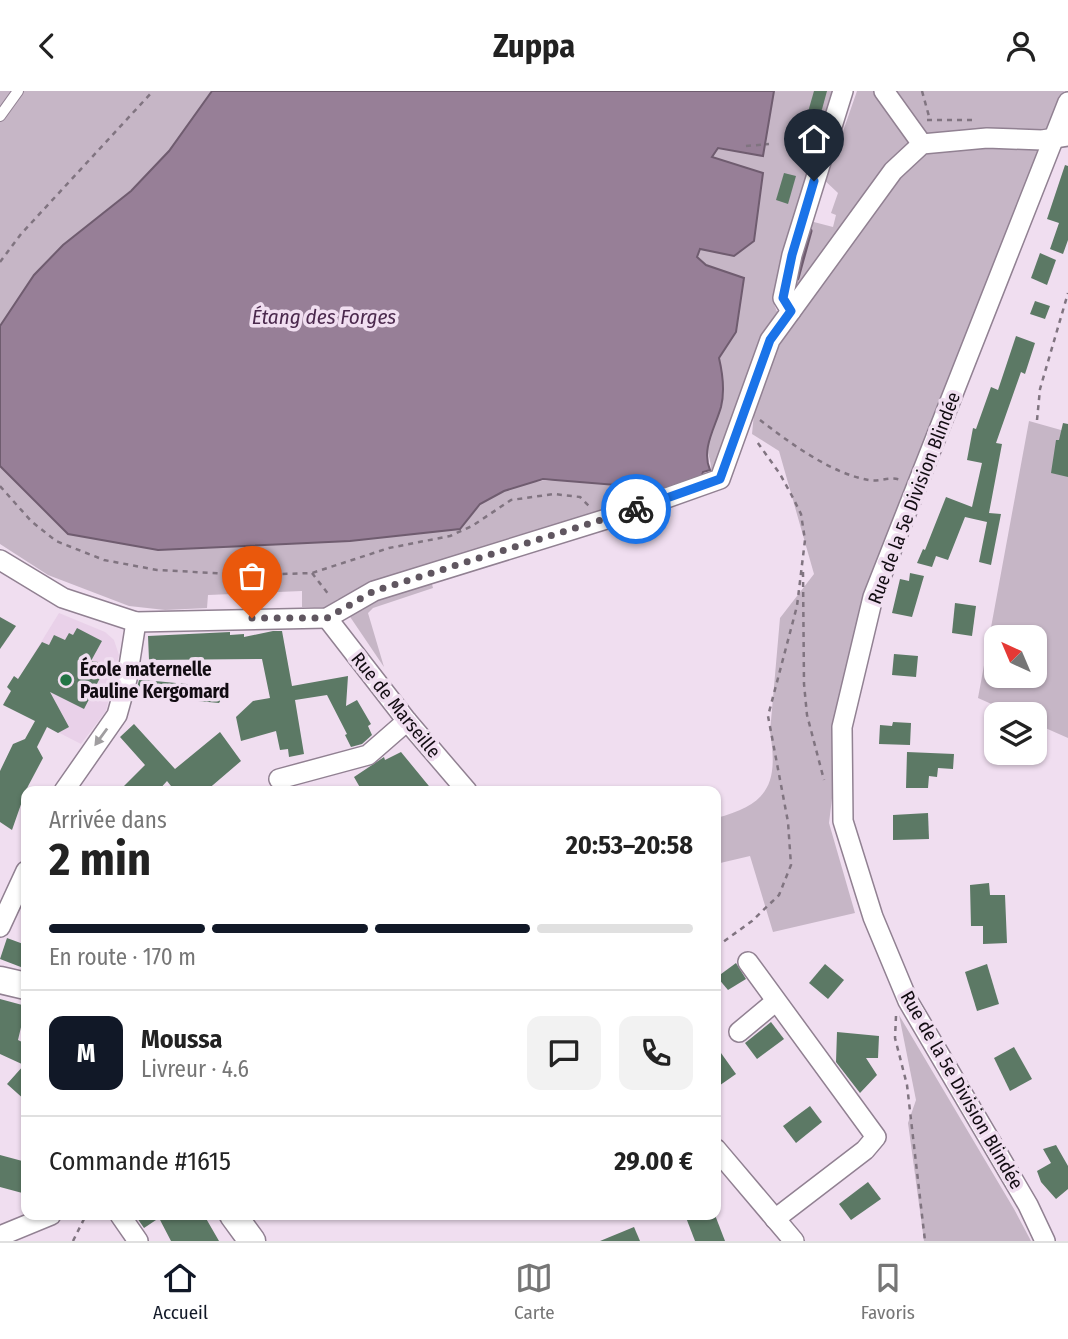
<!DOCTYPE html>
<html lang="fr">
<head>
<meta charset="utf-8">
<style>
  :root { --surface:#fff; --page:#f2f2f2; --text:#222; --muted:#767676; --line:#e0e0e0; --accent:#111827 }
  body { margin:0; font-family:"Fira Sans Condensed",sans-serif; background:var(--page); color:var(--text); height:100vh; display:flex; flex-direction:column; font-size:26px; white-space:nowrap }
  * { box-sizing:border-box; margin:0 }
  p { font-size:23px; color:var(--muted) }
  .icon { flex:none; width:38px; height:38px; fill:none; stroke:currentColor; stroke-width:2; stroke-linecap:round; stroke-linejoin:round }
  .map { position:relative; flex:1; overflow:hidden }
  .sheet { position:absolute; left:21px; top:695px; width:700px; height:434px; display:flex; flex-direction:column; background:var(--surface); border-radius:14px; box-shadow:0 2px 5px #0004 }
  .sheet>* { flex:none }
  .needle { width:46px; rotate:316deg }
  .buttons { position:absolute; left:984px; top:534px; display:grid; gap:14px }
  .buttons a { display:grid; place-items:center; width:63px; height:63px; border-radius:14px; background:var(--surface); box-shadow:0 2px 5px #0004; font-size:35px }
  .pin { position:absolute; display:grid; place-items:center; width:60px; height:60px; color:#fff; margin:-72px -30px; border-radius:50% 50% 50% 0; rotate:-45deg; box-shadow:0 0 7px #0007 }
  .pin .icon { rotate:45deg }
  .courier { position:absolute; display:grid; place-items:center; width:70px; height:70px; margin:-35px; border:5px solid #1a73e8; border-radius:50%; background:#fff; color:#222; box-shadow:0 2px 9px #0007 }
  .headline em { font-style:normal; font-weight:700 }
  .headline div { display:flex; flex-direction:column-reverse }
  .headline { display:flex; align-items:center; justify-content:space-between; height:119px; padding:0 28px }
  h1 { font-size:46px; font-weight:700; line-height:52px }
  .bar { display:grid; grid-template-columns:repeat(4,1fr); gap:10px 7px; align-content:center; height:84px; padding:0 28px }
  .bar i { height:9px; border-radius:5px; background:var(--line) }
  .bar .current { background:var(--accent) }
  .bar p { grid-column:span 4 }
  .line { display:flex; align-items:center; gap:18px; padding:0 28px; border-top:2px solid var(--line) }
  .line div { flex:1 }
  .round { display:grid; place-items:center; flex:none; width:74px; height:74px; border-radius:14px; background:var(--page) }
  header { display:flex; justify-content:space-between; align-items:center; height:91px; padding:0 28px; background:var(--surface); font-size:32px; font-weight:700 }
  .tabs { display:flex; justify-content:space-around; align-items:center; height:98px; border-top:2px solid var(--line); background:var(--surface); font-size:19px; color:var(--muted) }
  .tabs a { display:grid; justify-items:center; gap:4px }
  .tabs .current { color:var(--accent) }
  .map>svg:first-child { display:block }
</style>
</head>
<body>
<header><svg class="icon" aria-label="back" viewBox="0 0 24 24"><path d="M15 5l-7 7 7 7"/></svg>Zuppa<svg class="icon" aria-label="person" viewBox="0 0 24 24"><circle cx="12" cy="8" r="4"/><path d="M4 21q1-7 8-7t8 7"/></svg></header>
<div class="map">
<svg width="1068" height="1150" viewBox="0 0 1068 1150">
  <rect width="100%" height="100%" fill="#f0def0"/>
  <polygon fill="#e9d1e9" points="59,522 105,541 114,549 119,564 106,620 81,653 3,613"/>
  <g fill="#c6b6c6" fill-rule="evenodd">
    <polygon points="0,0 212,0 169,60 130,100 63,154 34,184 0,235"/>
    <path d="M774 0H833L774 213 778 223 721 373 709 386C714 371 707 368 708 354 709 340 717 330 721 317 725 300 723 284 719 267L736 241 705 174 697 166 711 66 717 57 763 64Z"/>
    <path d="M857 0H1064L843 616 829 732 855 822 773 841 750 765 716 773V727C767 714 779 694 770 641L780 527 814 483 779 360 752 343 755 312 773 265 784 247 796 183 810 130 833 136 836 124 831 122 838 102 821 86 825 74 833 69Z"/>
    <path d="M1029 330 1068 341V647L1034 632V623H1014L978 607ZM996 546H1034V584H996Z"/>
    <path d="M0 375 68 443 158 459 350 450 460 438C467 430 473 418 481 412 531 375 601 393 658 397L632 428 461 483 460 479 431 489 433 497 373 517 368 522 384 576 338 508 326 516H302V500L208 504 207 517 165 519 129 515 48 484 0 453Z"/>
    <polygon points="899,924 1014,1118 1031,1150 924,1150 908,1032 916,1009"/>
  </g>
  <path fill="#977f97" stroke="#6f5c6f" stroke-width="2" d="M212 0H774L763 65 718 57 712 66 763 82 754 150 734 165 700 158 697 166 706 174 744 187 736 241 719 267C723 284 725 300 721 316 715 337 701 358 710 379L703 381 701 387 665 398 543 388 504 400 480 413 460 438 350 450 158 459 68 443 0 375V235L34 184 63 154 131 100 169 60Z"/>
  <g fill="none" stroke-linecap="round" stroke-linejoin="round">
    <polyline stroke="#6f5c6f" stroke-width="5" points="797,187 810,140"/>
  </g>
  <g fill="#5c7965">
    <polygon points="814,0 827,0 809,66 796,63"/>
    <polygon points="1065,74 1068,75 1068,149 1063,163 1050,158 1059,132 1047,128"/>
    <polygon points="784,82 796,85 788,113 776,109"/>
    <polygon points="1040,162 1056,169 1047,194 1031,187"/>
    <polygon points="1035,210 1050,215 1045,228 1030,223"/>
    <polygon points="1016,245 1035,252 1025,283 1021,281 996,352 1002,353 989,422 1001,423 991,474 979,471 987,431 965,426 948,469 936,465 932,476 917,472 923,458 925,459 946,406 972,416 982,372 967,369 973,337 976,338 991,296 998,299"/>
    <polygon points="1063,332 1068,333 1068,386 1051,382 1056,349 1059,349"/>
    <polygon points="910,482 924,485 912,526 892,522 900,488 909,490"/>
    <polygon points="955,512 976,515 972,545 952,542"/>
    <polygon points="0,526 16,535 0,558"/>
    <polygon points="77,537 102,550 91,570 98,571 97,585 101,585 84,618 50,601 69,636 58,642 47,636 37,656 43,667 26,699 12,739 0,731 0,680 13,653 25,648 35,630 3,614 11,600 7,596 14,585 18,588 42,551 49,554 54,544 65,549 69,542 73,544"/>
    <polygon points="273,540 282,540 292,595 348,585 346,615 357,609 371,633 368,635 372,644 362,653 351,656 345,644 347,643 327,604 295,609 304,663 289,666 288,658 280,659 276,640 241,650 236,626 253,610 270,607 262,568 149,569 148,545 230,541 230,544 244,543 244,546"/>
    <polygon points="894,563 918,565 916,586 892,584"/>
    <polygon points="139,589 155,590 228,597 219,612 135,604"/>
    <polygon points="893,631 911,632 910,654 879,653 880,634 892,635"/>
    <polygon points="134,633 175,678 220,641 241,670 206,700 175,700 167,690 158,700 119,700 145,674 120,646"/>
    <polygon points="401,661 433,700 395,700 391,696 384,700 362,700 354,686 384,666 385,669"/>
    <polygon points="907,661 954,663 953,678 938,677 937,686 929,685 928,697 906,697"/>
    <polygon points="928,722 929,748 893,749 893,724"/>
    <polygon points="989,792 990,804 1005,804 1007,852 983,853 983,835 971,835 970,794"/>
    <polygon points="7,847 26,854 26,878 0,868"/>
    <polygon points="736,872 746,888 728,899 717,886"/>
    <polygon points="825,873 844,889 828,908 809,892"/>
    <polygon points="987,873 999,913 977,920 965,881"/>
    <polygon points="0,908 26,915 18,949 26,953 26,1010 7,993 24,974 0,963"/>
    <polygon points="771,931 784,948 757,968 745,952"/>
    <polygon points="837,941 879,945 878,967 866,967 877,984 860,1002 836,971"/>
    <polygon points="716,955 736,983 716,997"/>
    <polygon points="1014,956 1032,988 1010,1000 994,967"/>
    <polygon points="810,1015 822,1031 796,1052 783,1035"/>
    <polygon points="1056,1054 1068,1075 1068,1098 1056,1108 1041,1091 1037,1080 1051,1072 1043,1058"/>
    <polygon points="0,1064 26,1071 26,1103 0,1096"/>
    <polygon points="868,1091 881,1108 851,1129 839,1113"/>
    <polygon points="135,1124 204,1124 219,1150 171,1150 159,1127 144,1137"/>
    <polygon points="685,1124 715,1124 725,1150 695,1150"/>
    <polygon points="634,1136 640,1150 600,1150"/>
  </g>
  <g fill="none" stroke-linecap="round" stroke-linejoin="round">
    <defs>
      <polyline id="lane" points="0,25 18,0"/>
      <g id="street">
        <polyline points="884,0 922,53"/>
        <polyline points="791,220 783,207 792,164 843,0"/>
        <polyline points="0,469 63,507 136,531 327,527 374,500 613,426 720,388 770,249 893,80 922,53 987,47 1042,49 1068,45"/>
        <polyline points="327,527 407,630 467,700"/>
        <polyline points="279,688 368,664 407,630"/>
        <polyline points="64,700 117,624 127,588 136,531"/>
        <polyline points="0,836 26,780"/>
        <polyline points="748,871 876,1046 865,1059 775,1128"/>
        <polyline points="739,941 775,911"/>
        <polyline points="716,1058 794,1150"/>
        <polyline points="120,1124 138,1150"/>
        <polyline points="0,1145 51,1124"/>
        <polyline points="1045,1150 1028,1114 908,910 873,826 843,730 842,636 873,506 1068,11"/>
      </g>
      <g id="secondary">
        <polyline points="0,889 26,895"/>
        <polyline points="233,1124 252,1150"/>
      </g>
    </defs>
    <use href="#lane" stroke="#918192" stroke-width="12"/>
    <use href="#street" stroke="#918192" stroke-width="22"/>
    <use href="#secondary" stroke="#918192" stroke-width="29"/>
    <g stroke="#807480" stroke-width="2.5" stroke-dasharray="5 5" stroke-linecap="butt">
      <polyline points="922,0 930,29"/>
      <polyline points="927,29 973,29"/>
      <polyline points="746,55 769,53"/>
      <polyline points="0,171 21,143 153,0"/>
      <path d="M760 329C790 352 832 383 869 389 880 391 890 385 901 389"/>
      <polyline points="1037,329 1040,298 1068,202"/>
      <polyline points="0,395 31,430 56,450 104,469 157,479 252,484 312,482 389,457 450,445 472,435 511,409 554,403 580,406 590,416"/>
      <polyline points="803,481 804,593 807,624 824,689"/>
      <polyline points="312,482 329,504"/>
      <polyline points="252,485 252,510"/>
      <polyline points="716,856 752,830 779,804 791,774 788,731 768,625 797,515 805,449 801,423 792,405 780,383 755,348"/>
      <polyline points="896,925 895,947 907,994 925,1150"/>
      <polyline points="73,1150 86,1124"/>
    </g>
    <use href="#lane" stroke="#fff" stroke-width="10"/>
    <use href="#street" stroke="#fff" stroke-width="19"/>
    <use href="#secondary" stroke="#fff" stroke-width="26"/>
  </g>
  <defs><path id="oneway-solid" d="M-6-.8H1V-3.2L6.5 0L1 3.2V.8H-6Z" transform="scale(1.75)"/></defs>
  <use fill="#a09ea0" href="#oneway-solid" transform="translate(101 646) rotate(126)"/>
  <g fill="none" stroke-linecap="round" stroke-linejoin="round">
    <polyline stroke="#605660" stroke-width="7" stroke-dasharray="0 12.6" points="252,527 327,527 374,500 636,418"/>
    <polyline stroke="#1a73e8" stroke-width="9" points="636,418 720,388 770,249 791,220 783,207 792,164 814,90"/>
  </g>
  <circle fill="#227445" stroke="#f0def0" stroke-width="2.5" cx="66" cy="589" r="7"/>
  <g text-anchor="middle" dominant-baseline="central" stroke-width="7" stroke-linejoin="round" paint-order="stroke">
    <g font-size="19" fill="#120c12" stroke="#f0def0">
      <text transform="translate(914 407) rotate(-69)">Rue de la 5e Division Blindée</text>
      <text transform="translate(396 614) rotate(51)">Rue de Marseille</text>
      <text transform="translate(962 999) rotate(60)">Rue de la 5e Division Blindée</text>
    </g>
    <g font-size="19" font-weight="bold" fill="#120c12" stroke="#f0def0" text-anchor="start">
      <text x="80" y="578">École maternelle<tspan x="80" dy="22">Pauline Kergomard</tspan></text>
    </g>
    <g font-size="21" font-style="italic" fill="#4b294d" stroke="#f0def0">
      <text x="324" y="226">Étang des Forges</text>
    </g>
  </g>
</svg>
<div class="buttons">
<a><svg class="needle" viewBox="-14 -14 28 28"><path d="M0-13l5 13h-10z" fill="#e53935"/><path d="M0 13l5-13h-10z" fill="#767676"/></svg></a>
<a><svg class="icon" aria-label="layers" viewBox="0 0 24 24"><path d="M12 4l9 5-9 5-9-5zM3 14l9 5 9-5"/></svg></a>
</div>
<div class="pin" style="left:252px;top:527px;background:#ea580c"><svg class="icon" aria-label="bag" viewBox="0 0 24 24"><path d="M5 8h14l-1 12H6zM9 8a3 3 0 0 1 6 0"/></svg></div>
<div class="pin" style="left:814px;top:90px;background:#1f2937"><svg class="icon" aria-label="home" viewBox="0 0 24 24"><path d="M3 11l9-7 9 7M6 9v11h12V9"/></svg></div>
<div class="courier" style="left:636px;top:418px"><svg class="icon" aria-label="bike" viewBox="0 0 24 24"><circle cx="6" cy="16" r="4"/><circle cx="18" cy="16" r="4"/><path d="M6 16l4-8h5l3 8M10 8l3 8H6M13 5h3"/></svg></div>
<section class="sheet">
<div class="headline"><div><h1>2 min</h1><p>Arrivée dans</p></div><em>20:53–20:58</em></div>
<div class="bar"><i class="current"></i><i class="current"></i><i class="current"></i><i></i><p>En route · 170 m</p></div>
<div class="line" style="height:126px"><b class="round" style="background:var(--accent);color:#fff">M</b><div><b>Moussa</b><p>Livreur · 4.6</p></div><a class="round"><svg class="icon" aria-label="chat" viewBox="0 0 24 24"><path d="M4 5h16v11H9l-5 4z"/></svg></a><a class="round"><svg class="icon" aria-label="phone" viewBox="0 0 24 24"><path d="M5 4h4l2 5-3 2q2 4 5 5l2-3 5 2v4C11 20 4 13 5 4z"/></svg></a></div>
<div class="line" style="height:91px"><div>Commande #1615</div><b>29.00 €</b></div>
</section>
</div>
<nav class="tabs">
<a class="current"><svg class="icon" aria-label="home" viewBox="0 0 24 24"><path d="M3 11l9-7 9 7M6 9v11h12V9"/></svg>Accueil</a>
<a><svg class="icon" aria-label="map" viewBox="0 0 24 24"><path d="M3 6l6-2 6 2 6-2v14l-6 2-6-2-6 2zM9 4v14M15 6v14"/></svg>Carte</a>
<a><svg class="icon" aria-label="saved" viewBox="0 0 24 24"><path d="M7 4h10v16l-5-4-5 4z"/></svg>Favoris</a>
</nav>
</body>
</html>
